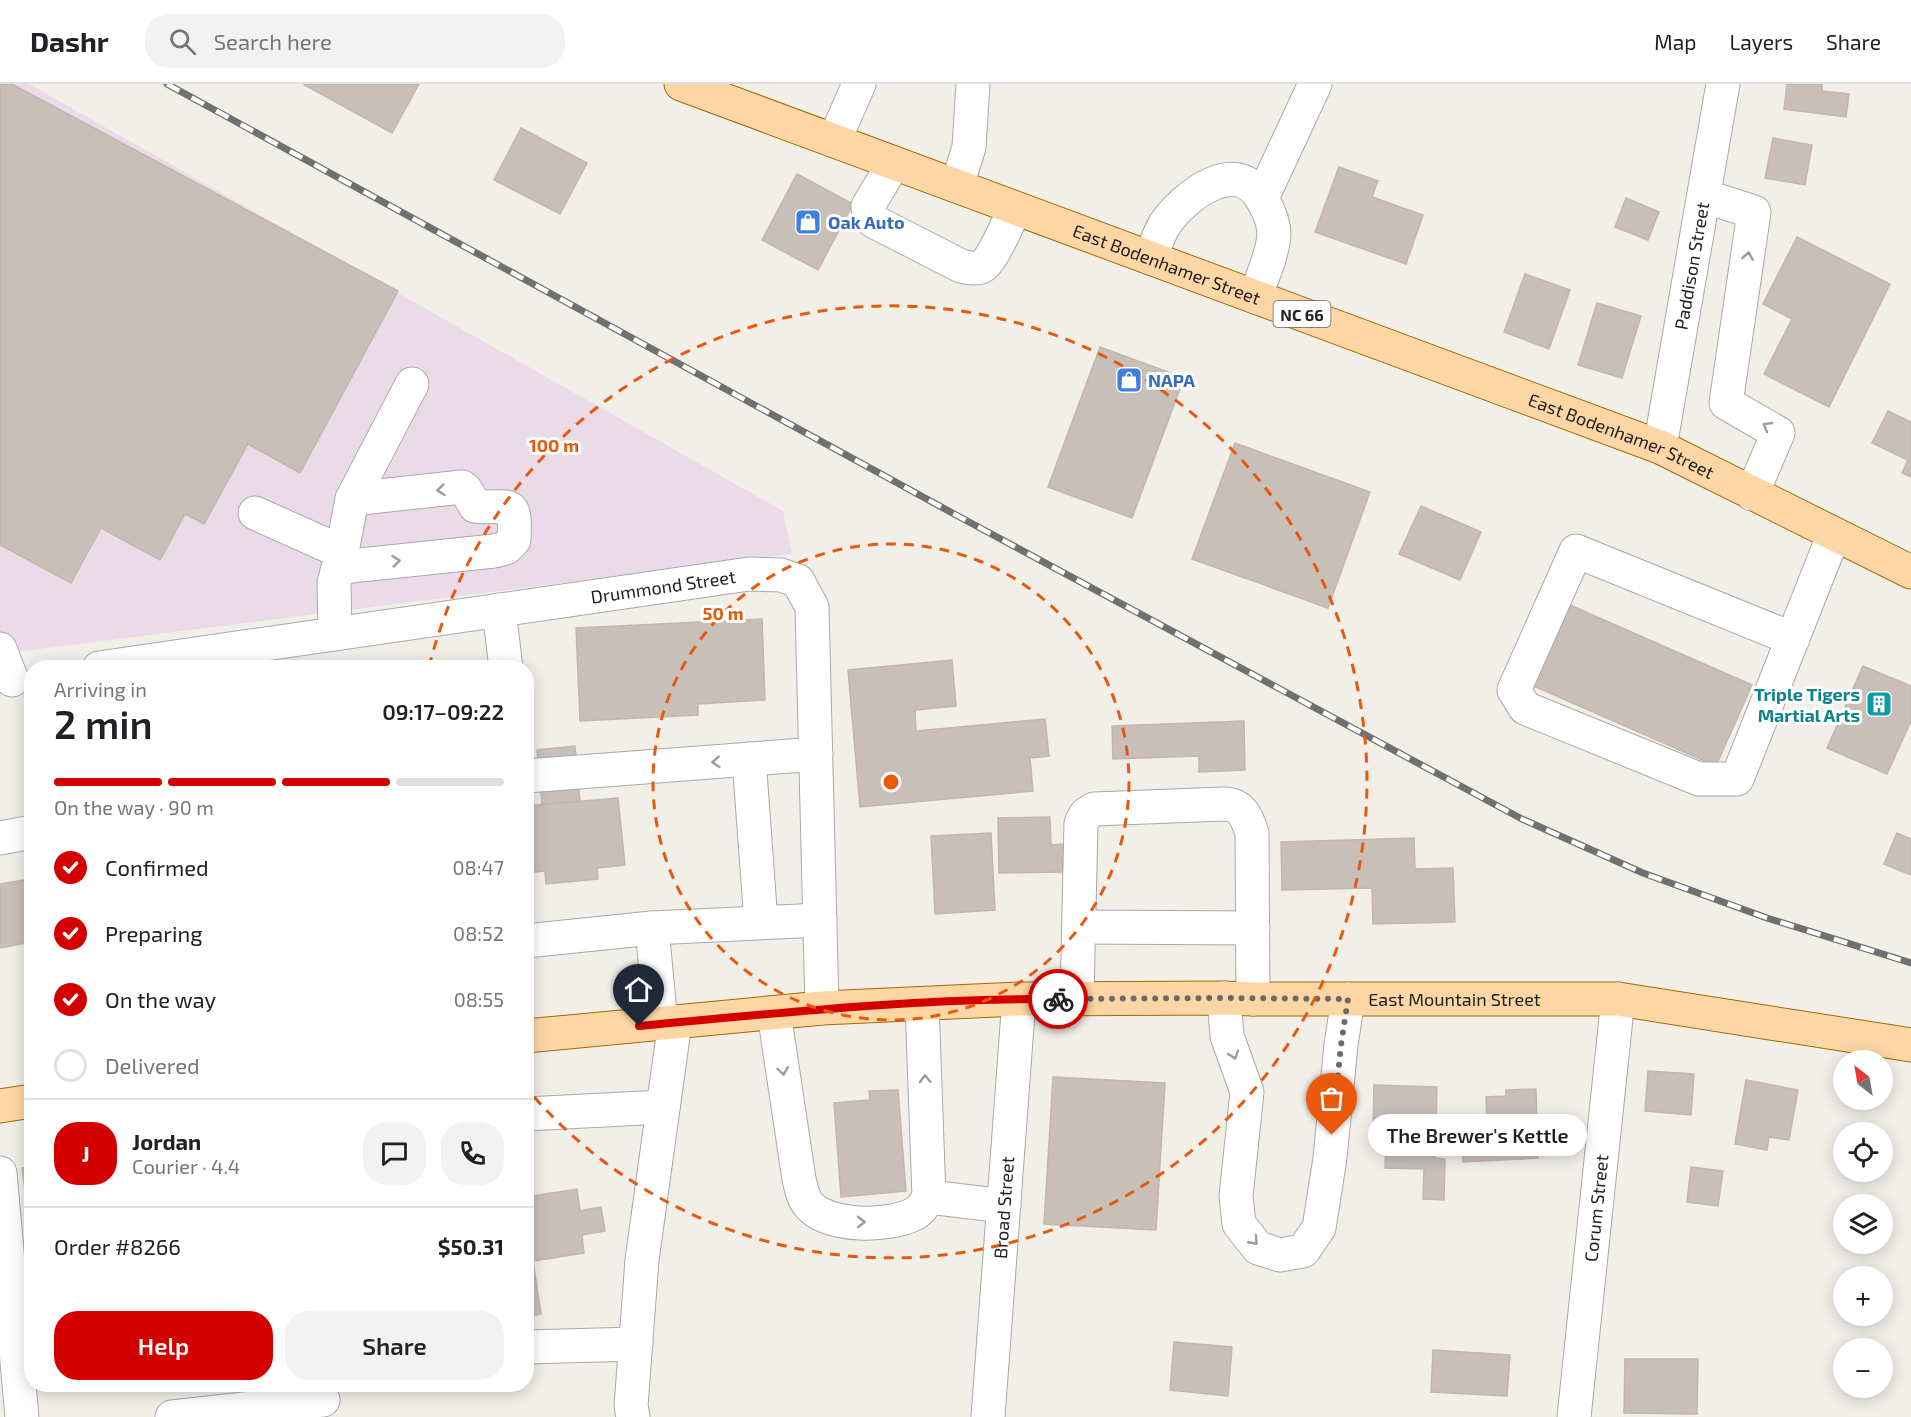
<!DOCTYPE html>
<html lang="en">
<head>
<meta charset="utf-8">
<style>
  :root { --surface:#fff; --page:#f2f2f2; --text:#202124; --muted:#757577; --line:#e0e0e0; --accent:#d40000 }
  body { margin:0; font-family:"Exo 2",sans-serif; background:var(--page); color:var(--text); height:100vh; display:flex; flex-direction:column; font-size:22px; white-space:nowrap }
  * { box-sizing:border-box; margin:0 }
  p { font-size:20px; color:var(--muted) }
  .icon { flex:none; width:33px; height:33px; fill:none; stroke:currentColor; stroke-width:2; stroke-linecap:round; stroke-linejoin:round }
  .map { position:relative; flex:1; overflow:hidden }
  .drawer { position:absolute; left:24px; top:576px; width:510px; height:732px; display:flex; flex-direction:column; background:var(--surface); border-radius:24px; box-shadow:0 3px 15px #0003 }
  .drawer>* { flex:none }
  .needle { width:39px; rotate:329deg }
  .tools { position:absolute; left:1833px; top:966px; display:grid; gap:12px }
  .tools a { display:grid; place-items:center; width:60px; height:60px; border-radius:50%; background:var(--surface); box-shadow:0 3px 15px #0003; font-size:30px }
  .pin { position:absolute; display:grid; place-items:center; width:51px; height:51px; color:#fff; margin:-62px -26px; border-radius:50% 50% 50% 0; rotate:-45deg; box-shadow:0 0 6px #0007 }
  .pin .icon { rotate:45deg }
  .courier { position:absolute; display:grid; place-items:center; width:60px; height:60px; margin:-30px; border:4px solid #d40000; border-radius:50%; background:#fff; color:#222; box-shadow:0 2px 8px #0007 }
  .bubble { position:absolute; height:42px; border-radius:21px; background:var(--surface); box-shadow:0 3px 15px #0003; font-size:20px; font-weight:600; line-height:42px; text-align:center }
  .overview em { font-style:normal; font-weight:600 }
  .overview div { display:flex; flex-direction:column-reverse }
  .overview { display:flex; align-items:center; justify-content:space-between; height:102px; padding:0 30px }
  h1 { font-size:39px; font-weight:600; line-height:45px }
  .bar { display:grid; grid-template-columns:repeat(4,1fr); gap:9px 6px; align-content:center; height:72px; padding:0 30px }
  .bar i { height:8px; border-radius:4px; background:var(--line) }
  .bar .active { background:var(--accent) }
  .bar p { grid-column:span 4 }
  .line { display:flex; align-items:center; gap:15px; padding:0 30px; border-top:2px solid var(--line) }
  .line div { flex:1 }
  .round { display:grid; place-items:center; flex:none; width:63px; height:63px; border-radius:24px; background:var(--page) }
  ol { padding:0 30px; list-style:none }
  li { display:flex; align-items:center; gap:18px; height:66px }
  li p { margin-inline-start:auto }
  li .icon { padding:6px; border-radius:50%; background:var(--accent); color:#fff; stroke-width:4 }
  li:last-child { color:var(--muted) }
  li i { width:33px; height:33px; border:3px solid var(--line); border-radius:50% }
  .cta { display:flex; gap:12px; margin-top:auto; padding:12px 30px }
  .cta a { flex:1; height:69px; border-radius:24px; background:var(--accent); color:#fff; font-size:24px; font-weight:600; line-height:69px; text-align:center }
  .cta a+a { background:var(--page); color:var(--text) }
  header { display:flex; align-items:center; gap:36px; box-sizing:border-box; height:84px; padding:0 30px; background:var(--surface); border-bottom:2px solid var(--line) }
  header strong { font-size:28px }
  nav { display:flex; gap:33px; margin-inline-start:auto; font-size:21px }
  .search { width:420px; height:54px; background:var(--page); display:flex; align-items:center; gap:15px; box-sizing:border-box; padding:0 21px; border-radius:24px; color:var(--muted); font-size:22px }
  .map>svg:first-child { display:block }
</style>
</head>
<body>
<header>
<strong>Dashr</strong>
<div class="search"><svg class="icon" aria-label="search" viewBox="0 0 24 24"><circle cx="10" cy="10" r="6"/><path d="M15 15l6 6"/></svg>Search here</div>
<nav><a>Map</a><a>Layers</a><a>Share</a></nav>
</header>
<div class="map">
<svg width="1911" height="1333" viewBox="0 0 1911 1333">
  <rect width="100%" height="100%" fill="#f2efe9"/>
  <polygon fill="#ebdbe8" points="0,0 29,0 783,427 792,470 0,570"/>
  <g fill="#c7bfb8" stroke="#c4b6ab" stroke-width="1.5">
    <polygon points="0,0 12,0 398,207 300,389 248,360 204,440 185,430 160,476 101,444 71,499 0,461"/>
    <polygon points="303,0 419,0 392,49"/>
    <polygon points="1787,0 1822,0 1822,7 1849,10 1846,33 1784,25"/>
    <polygon points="521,44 587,79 560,130 494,96"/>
    <polygon points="1773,54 1812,61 1805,101 1765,94"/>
    <polygon points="1339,83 1378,97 1372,113 1423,131 1406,180 1315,148"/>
    <polygon points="797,90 853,120 818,186 762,156"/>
    <polygon points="1626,114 1659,128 1648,156 1615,143"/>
    <polygon points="1797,153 1890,200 1829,323 1764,290 1792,235 1763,220"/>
    <polygon points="1525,190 1570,206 1549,265 1504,248"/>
    <polygon points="1597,219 1641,232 1622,294 1578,281"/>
    <polygon points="1100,263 1184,294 1132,434 1048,403"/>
    <polygon points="1888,327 1911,338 1911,393 1902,389 1908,376 1872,359"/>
    <polygon points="1235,359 1370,408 1328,524 1192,475"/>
    <polygon points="1421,422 1481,448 1460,496 1399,470"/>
    <polygon points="1563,518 1752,601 1716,682 1527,599"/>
    <polygon points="762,535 765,616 698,620 698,631 580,637 576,544"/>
    <polygon points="952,576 956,622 915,626 916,647 1045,635 1049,672 1030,674 1033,707 860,723 848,586"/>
    <polygon points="1863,582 1911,602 1911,637 1887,690 1827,664"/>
    <polygon points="1244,637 1245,686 1199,688 1199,672 1113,675 1112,642"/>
    <polygon points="575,662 580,717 542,720 537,666"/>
    <polygon points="618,714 625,781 597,784 598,795 546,800 545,787 526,789 526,722"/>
    <polygon points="1050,733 1051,761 1063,760 1064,788 999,789 998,734"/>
    <polygon points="991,749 995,826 935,830 931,752"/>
    <polygon points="1897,749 1911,755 1911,791 1884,780"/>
    <polygon points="1414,754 1415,785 1453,784 1455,838 1373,840 1372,804 1282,806 1281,758"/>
    <polygon points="29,795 32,813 32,858 0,864 0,800"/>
    <polygon points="1648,987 1694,990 1691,1031 1645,1027"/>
    <polygon points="1053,993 1165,999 1156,1146 1044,1140"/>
    <polygon points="1746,996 1798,1006 1789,1056 1769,1053 1767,1066 1735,1060"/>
    <polygon points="1374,1001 1437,1003 1435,1074 1445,1075 1444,1116 1423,1115 1424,1085 1385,1084 1386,1041 1373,1041"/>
    <polygon points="1536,1005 1538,1074 1463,1078 1462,1041 1487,1040 1486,1013 1506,1012 1506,1006"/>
    <polygon points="898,1006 906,1107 841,1113 834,1019 870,1016 869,1007"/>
    <polygon points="32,1082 32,1154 22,1084"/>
    <polygon points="1691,1083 1723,1087 1718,1122 1687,1118"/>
    <polygon points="577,1105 580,1127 601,1123 605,1147 582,1151 584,1169 533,1177 541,1230 526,1233 526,1113"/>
    <polygon points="1174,1258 1232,1263 1228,1312 1170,1306"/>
    <polygon points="1433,1266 1510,1271 1507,1312 1431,1308"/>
    <polygon points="1625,1275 1698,1275 1697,1330 1624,1329"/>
  </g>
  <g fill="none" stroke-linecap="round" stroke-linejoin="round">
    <defs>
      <g id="minor">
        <polyline points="834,57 859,0"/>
        <path d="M894 79 868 122 869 131 873 137 961 182C968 184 978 186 984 181 994 173 1009 137 1015 124"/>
        <polyline points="957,102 969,63 973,0"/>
        <polyline points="1704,112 1754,128 1726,319 1778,349 1752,410"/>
        <polyline points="1262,114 1315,0"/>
        <path d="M1151 174C1155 163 1158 151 1165 140 1184 112 1239 69 1263 117 1269 127 1274 140 1274 151 1272 173 1262 193 1255 213"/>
        <path id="s1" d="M1660 363 1723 0"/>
        <polyline points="255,429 342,468"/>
        <path d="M338 486 351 482 494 467 506 464 514 456C516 411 511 426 475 422L466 406 462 403 352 415"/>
        <polyline points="499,526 506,584"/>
        <polyline points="335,550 334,499 342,468 352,415 412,300"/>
        <polyline points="1793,555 1576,467 1514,606 1525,624 1699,695 1737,695 1834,450"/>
        <polyline points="0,565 12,596"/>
        <path id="s2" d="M99 584 749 490 781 491 798 497 812 523 822 924"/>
        <polyline points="749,675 761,838"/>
        <polyline points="526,692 816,670"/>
        <polyline points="0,754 32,748"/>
        <polyline points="1079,843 1253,844"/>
        <polyline points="652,844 661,940"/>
        <polyline points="526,857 652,844 820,836"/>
        <polyline points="1224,914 1227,952 1247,1008 1236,1112 1239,1140 1258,1164 1280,1171 1303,1167 1319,1144 1330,1074 1341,961 1348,915"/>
        <path d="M1077 915 1081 739 1086 730 1094 725 1224 720C1242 720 1247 734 1252 749L1253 915"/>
        <path d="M774 929 799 1095C801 1103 803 1115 809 1121 829 1144 889 1143 914 1130 921 1127 925 1119 929 1113L922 920"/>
        <polyline points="526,1030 663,1023"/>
        <polyline points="0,1089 22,1333"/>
        <polyline points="929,1113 1004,1122"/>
        <polyline points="526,1263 636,1260"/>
        <polyline points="172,1333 323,1316"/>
        <polyline points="633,1333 631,1322 642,1176 675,938"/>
        <path id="s3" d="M988 1333 1019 915"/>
        <path id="s4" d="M1574 1333 1618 915"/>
      </g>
      <g id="major">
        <path id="s5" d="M681 0 1660 363 1911 488"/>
        <path id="s6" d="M526 952 822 924 1019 915 1224 914 1253 915H1618L1911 961"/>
        <polyline points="0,1022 32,1017"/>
      </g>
    </defs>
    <use href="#minor" stroke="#a9a9a9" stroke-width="35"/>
    <use href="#major" stroke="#a06b00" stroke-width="35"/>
    <use href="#minor" stroke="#fff" stroke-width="33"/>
    <use href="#major" stroke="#fcd6a4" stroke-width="33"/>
    <defs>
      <polyline id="rail" points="167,0 956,431 1522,735 1643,789 1767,834 1911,879"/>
    </defs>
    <use href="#rail" stroke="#707070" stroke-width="7"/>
    <use href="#rail" stroke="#fff" stroke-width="4.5" stroke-dasharray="14" stroke-linecap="butt"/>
  </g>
  <defs><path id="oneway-chevron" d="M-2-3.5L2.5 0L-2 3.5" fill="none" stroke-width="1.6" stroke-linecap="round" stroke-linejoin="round" transform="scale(1.5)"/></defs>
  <g stroke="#9c9c9c">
    <use href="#oneway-chevron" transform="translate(1748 172) rotate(-81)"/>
    <use href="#oneway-chevron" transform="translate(1767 342) rotate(-150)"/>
    <use href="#oneway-chevron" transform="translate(441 406) rotate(174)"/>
    <use href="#oneway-chevron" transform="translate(396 477) rotate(-6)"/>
    <use href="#oneway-chevron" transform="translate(716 678) rotate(176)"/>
    <use href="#oneway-chevron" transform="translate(1234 971) rotate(71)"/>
    <use href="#oneway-chevron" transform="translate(783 987) rotate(82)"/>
    <use href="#oneway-chevron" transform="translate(925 995) rotate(-92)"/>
    <use href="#oneway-chevron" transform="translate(861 1138)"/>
    <use href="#oneway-chevron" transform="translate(1254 1157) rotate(48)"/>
  </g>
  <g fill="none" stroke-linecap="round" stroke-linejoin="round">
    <polyline stroke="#6b6a68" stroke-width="6" stroke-dasharray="0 10.8" points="1058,915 1224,914 1348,915 1341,961 1332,1051"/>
    <path stroke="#d40000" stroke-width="8" d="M639 942C778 929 918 914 1058 915"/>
  </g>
  <g fill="none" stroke="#e8590c" stroke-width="3" stroke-dasharray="10 8">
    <circle cx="891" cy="698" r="238"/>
    <path d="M429 583A476 476 0 1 1 529 1007"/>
  </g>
  <defs>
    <symbol id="shop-square" viewBox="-11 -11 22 22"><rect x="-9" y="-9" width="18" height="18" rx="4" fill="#3f7fe0" stroke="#fff"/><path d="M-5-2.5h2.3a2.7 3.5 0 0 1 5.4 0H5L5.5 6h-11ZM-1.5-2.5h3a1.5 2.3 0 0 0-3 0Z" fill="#fff"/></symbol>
    <symbol id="building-square" viewBox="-11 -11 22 22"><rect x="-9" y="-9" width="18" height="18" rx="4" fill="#0f9aa8" stroke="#fff"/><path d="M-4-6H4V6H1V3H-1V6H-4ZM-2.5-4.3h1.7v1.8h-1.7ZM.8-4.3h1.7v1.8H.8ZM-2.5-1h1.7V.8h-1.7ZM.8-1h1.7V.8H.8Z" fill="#fff"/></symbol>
  </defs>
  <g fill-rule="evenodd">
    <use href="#shop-square" x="793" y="123" width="30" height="30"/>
    <use href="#shop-square" x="1114" y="281" width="30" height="30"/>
    <use href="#building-square" x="1864" y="605" width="30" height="30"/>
  </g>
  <g text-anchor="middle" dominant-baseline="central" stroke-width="6" stroke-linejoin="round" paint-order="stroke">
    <rect fill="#fff" stroke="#646464" stroke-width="1.5" x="1273.5" y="217" width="57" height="26" rx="4.5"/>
    <g font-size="16" font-weight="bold" fill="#222">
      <text x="1302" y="230">NC 66</text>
    </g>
    <g font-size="18" font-weight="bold" fill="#366cbe" stroke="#fff" text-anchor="start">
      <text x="828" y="138">Oak Auto</text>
      <text x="1148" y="296">NAPA</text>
    </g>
    <g font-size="18" fill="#222" stroke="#fff">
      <text stroke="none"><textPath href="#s5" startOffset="518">East Bodenhamer Street</textPath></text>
      <text stroke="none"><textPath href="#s1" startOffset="184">Paddison Street</textPath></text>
      <text stroke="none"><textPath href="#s5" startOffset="1004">East Bodenhamer Street</textPath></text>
      <text stroke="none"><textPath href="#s2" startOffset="570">Drummond Street</textPath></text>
      <text stroke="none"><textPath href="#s6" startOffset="930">East Mountain Street</textPath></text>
      <text stroke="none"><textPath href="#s3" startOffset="210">Broad Street</textPath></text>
      <text stroke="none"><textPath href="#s4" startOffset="210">Corum Street</textPath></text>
    </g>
    <g font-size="18" font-weight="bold" fill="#0d838f" stroke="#fff" text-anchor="end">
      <text x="1860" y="610">Triple Tigers<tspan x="1860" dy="21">Martial Arts</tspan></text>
    </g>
  </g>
  <circle cx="891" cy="698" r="9" fill="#e8590c" stroke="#fff" stroke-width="3"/>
  <g font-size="18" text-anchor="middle" font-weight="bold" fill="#e8590c" stroke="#fff" stroke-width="6" stroke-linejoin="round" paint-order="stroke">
    <text x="554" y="368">100 m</text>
    <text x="723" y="536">50 m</text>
  </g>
</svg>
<div class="tools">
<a><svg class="needle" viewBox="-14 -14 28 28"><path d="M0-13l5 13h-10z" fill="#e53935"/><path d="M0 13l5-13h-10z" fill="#757577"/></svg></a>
<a><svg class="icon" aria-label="locate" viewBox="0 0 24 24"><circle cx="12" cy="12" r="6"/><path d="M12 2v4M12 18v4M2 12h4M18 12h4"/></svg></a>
<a><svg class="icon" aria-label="layers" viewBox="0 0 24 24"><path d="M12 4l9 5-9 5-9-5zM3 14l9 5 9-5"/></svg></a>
<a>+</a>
<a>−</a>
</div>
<div class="pin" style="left:1332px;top:1051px;background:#ea580c"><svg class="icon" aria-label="bag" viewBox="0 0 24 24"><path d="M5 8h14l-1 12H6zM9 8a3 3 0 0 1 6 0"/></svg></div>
<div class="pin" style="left:639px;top:942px;background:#1f2937"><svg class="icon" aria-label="home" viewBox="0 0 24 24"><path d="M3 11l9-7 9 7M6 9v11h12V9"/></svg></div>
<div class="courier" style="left:1058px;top:915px"><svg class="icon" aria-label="bike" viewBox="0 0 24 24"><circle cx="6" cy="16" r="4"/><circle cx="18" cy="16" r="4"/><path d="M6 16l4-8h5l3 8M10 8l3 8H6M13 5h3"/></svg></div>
<div class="bubble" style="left:1368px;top:1030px;width:219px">The Brewer's Kettle</div>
<section class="drawer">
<div class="overview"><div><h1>2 min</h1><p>Arriving in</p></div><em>09:17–09:22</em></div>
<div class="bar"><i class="active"></i><i class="active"></i><i class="active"></i><i></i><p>On the way · 90 m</p></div>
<ol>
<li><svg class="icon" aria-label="check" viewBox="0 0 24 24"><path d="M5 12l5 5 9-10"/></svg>Confirmed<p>08:47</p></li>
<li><svg class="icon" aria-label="check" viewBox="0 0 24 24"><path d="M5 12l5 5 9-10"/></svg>Preparing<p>08:52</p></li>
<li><svg class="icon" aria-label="check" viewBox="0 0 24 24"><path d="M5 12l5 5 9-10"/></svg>On the way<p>08:55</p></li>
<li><i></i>Delivered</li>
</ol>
<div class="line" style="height:108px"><b class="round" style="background:var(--accent);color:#fff">J</b><div><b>Jordan</b><p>Courier · 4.4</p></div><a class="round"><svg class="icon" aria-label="chat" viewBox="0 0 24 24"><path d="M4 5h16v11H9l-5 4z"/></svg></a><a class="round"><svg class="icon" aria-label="phone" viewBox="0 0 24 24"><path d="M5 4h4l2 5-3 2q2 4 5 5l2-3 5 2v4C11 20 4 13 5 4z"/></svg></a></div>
<div class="line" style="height:78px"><div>Order #8266</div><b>$50.31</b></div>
<div class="cta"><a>Help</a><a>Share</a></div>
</section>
</div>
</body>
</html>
